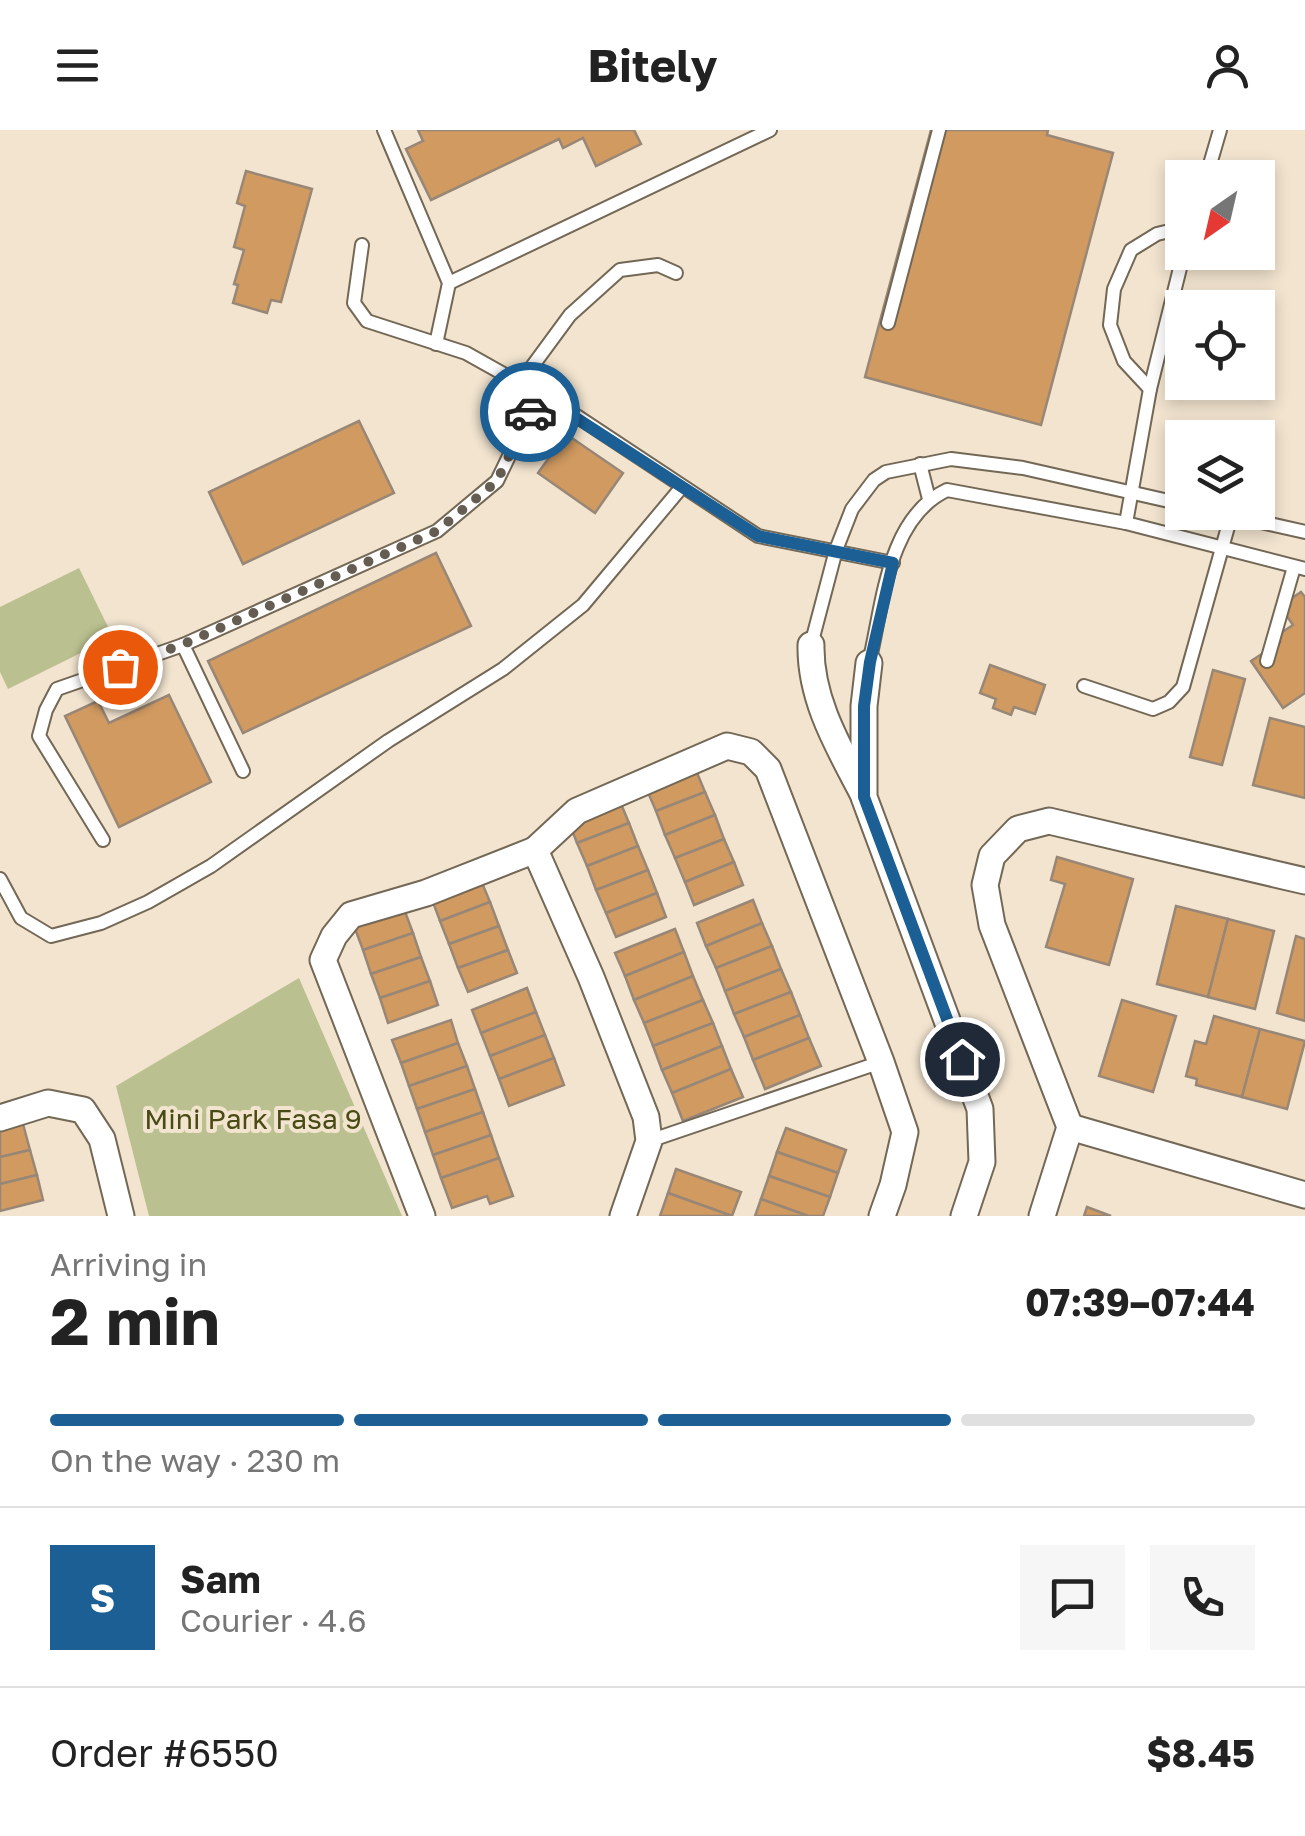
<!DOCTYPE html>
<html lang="en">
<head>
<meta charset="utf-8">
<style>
  :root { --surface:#fff; --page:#f6f6f6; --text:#222; --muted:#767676; --line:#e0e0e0; --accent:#1b5f94 }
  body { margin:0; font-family:"Golos Text",sans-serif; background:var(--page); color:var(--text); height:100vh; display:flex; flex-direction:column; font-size:38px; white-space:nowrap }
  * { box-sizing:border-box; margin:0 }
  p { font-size:32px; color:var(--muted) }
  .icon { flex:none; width:55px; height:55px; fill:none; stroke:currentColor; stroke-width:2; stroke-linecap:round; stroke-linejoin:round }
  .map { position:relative; height:1086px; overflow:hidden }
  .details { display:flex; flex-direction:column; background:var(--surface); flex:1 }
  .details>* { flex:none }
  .needle { width:65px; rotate:214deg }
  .buttons { position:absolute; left:1165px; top:30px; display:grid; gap:20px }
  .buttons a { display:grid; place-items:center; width:110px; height:110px; border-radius:0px; background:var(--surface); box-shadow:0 5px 15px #0003; font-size:50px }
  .pin { position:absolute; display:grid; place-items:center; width:85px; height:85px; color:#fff; margin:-42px; border:5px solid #fff; border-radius:50%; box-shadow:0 2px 10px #0007 }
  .courier { position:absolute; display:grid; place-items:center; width:100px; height:100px; margin:-50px; border:8px solid #1b5f94; border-radius:50%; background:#fff; color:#222; box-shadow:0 2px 12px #0007 }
  .headline em { font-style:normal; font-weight:700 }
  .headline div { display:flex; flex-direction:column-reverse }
  .headline { display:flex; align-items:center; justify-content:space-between; height:170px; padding:0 50px }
  h1 { font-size:65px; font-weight:700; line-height:75px }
  .bar { display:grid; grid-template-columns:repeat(4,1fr); gap:15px 10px; align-content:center; height:120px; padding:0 50px }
  .bar i { height:12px; border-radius:8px; background:var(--line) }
  .bar .active { background:var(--accent) }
  .bar p { grid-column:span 4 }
  .line { display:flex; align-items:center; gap:25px; padding:0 50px; border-top:2px solid var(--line) }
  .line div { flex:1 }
  .round { display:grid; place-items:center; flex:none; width:105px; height:105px; border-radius:0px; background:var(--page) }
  header { display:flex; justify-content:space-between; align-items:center; height:130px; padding:0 50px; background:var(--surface); font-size:45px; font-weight:700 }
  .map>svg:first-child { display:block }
</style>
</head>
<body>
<header><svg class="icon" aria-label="menu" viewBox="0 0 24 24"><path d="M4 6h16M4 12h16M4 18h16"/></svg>Bitely<svg class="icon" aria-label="person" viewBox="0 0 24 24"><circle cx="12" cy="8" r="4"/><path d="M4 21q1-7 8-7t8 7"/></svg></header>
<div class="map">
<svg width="1305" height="1086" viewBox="0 0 1305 1086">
  <rect width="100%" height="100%" fill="#f2e4cf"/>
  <g fill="#bac08f">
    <polygon points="79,438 113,507 8,559 0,542 0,477"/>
    <polygon points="299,848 402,1086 149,1086 116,956"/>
  </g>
  <g fill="#d09a60" stroke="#988777" stroke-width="2.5">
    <polygon points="418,0 634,0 641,14 596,36 583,8 563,18 559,9 431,70 406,19 423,11"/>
    <polygon points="931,0 1048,0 1047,5 1113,23 1041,295 865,247"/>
    <polygon points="246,41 312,59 281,172 271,170 267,183 233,173 238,155 234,154 244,120 234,117 245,76 237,73"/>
    <polygon points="359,291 394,363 243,434 209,362"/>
    <polygon points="566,304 623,343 595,383 538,343"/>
    <polygon points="436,423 471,496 243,603 208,531"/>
    <polygon points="1301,462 1305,467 1305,563 1283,578 1251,531 1280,512 1276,506 1293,495 1280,476"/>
    <polygon points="990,535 1045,555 1035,584 1014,577 1011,585 993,578 996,569 980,563"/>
    <polygon points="1213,540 1245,549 1222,635 1190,627"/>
    <polygon points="169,565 211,652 119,697 65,586 98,571 109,593"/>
    <polygon points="1270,588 1305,597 1305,668 1253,655"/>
    <polygon points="695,638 705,662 656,681 646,658"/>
    <polygon points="705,662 715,685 665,705 656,681"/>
    <polygon points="619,669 629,693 577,713 568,690"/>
    <polygon points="715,685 724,709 675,728 665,705"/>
    <polygon points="629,693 638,716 587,736 577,713"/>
    <polygon points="724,709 734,732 685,752 675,728"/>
    <polygon points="638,716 648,740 596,760 587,736"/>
    <polygon points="1057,727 1133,749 1109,835 1046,817 1065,754 1051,750"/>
    <polygon points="734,732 743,755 694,775 685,752"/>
    <polygon points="648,740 657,763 606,783 596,760"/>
    <polygon points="480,748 490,772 440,791 431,767"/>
    <polygon points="657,763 666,787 616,807 606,783"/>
    <polygon points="753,770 762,793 706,816 697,793"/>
    <polygon points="490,772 499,796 449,814 440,791"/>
    <polygon points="1176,776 1228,789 1208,867 1157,854"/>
    <polygon points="404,779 413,803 363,820 354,796"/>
    <polygon points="1228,789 1274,801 1255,879 1208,867"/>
    <polygon points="762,793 772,816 716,838 706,816"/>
    <polygon points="499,796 508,820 458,838 449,814"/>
    <polygon points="675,799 684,822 625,846 615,823"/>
    <polygon points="413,803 421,827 371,844 363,820"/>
    <polygon points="1296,806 1305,809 1305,891 1277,883"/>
    <polygon points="772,816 781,839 725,861 716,838"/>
    <polygon points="508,820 517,843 468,862 458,838"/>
    <polygon points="684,822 693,846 634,870 625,846"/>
    <polygon points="421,827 430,851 380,868 371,844"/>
    <polygon points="781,839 791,862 734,884 725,861"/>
    <polygon points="693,846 703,870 644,893 634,870"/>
    <polygon points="430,851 438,875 388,893 380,868"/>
    <polygon points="527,858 536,882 481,903 472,880"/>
    <polygon points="791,862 800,885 744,907 734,884"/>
    <polygon points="703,870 713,893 653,916 644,893"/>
    <polygon points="1122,870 1176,886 1153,962 1099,946"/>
    <polygon points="536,882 545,905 490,926 481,903"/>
    <polygon points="800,885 809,908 753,930 744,907"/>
    <polygon points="1214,886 1260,899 1242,967 1196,955 1197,949 1186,946 1195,911 1206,914"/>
    <polygon points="451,890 458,913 401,933 392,910"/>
    <polygon points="713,893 722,916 662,940 653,916"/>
    <polygon points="1260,899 1305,911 1287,979 1242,967"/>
    <polygon points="545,905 554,928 499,949 490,926"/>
    <polygon points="809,908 821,936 765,959 753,930"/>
    <polygon points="458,913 467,936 409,956 401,933"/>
    <polygon points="722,916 731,939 672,963 662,940"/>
    <polygon points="554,928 564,955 509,976 499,949"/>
    <polygon points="467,936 475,959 417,979 409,956"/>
    <polygon points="731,939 743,967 683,991 672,963"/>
    <polygon points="475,959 483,982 425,1002 417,979"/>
    <polygon points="483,982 491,1005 433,1025 425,1002"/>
    <polygon points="23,994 30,1020 0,1027 0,1000"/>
    <polygon points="786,998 846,1020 838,1043 777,1022"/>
    <polygon points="491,1005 499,1028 441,1048 433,1025"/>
    <polygon points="30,1020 37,1045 0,1054 0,1027"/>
    <polygon points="777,1022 838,1043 830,1067 769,1046"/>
    <polygon points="499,1028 513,1066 490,1074 487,1066 452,1078 441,1048"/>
    <polygon points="676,1039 741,1062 732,1086 668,1063"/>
    <polygon points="37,1045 43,1070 0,1081 0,1054"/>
    <polygon points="769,1046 830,1067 823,1086 808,1086 761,1069"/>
    <polygon points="668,1063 732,1086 660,1086"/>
    <polygon points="761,1069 808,1086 755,1086"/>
    <polygon points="1087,1077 1111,1086 1084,1086"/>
  </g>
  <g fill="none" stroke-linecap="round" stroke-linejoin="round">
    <defs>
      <g id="service">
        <polyline points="384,0 449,153 436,214"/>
        <polyline points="1206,48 1220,0"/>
        <polyline points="362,115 354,173 367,191 466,223 566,279 758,406 893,433"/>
        <polyline points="449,153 770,0"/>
        <polyline points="888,193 939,0"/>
        <polyline points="520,253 570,185 620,140 658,135 676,143"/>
        <polyline points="1150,259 1124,231 1110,195 1114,159 1131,120 1157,104 1182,98"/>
        <polyline points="920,334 929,369"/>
        <polyline points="1217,382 1305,402"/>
        <polyline points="1126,393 1150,259 1184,122"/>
        <polyline points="183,515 243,641"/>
        <polyline points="811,515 836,420 852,379 874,350 886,342 951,329 1023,338 1182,374"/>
        <polyline points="1267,531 1294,437"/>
        <path d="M869 533C883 475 887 388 947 360L1126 393 1305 439"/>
        <polyline points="1084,556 1153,579 1169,572 1183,557 1231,386"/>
        <polyline points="103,710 39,606 46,580 57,559 183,515 437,401 497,351 539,264"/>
        <polyline points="0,749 21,788 51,806 101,793 148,772 211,736 388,611 503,539 583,475 681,358"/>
        <polyline points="649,1011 881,932"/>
      </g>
      <g id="minor">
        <path d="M811 515C810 569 838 616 862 662"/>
        <polyline points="869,533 864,576 864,667 980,979 982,1032 964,1086"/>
        <polyline points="535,720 577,681 727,616 751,622 768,639 881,932 905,1002 893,1055 882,1086"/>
        <polyline points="0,988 48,973 83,980 102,1009 121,1086"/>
        <polyline points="1070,997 1305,1065"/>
        <polyline points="422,1086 323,830 334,806 351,785 426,763 535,720 591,847 646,987 649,1011 623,1086"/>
        <polyline points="1042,1086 1070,997 992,795 985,755 992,726 1018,699 1049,691 1305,751"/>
      </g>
    </defs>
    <use href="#service" stroke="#736755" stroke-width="16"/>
    <use href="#minor" stroke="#736755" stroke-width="29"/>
    <use href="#service" stroke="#fff" stroke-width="12"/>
    <use href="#minor" stroke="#fff" stroke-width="25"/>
  </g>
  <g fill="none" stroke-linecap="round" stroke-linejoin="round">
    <polyline stroke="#655d51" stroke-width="10" stroke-dasharray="0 18" points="120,537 184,514 437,401 497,351 530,282"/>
    <polyline stroke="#1b5f94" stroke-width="12" points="530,282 539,264 758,406 893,433 870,532 864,576 864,667 962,929"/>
  </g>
  <g text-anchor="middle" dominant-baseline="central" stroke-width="8" stroke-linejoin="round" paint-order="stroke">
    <g font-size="28" fill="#484c14" stroke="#f2e4cf">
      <text x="253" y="988">Mini Park Fasa 9</text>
    </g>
  </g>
</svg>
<div class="buttons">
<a><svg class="needle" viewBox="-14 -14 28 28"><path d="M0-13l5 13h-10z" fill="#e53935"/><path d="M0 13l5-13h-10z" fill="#767676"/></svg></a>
<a><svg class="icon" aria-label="locate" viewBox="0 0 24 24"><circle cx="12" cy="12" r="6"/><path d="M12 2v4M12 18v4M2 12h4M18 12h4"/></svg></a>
<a><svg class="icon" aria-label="layers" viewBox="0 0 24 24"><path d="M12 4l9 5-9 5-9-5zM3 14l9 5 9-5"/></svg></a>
</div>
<div class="pin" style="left:120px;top:537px;background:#ea580c"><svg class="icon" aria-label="bag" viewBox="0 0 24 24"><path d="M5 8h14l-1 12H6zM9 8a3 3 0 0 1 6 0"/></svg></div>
<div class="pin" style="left:962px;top:929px;background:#1f2937"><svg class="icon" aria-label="home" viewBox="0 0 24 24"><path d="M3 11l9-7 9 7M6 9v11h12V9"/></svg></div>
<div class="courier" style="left:530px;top:282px"><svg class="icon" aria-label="car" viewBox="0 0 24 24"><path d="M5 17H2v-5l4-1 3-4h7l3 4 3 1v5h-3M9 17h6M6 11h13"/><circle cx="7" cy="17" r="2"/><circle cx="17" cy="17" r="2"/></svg></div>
</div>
<section class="details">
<div class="headline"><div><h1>2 min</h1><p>Arriving in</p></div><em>07:39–07:44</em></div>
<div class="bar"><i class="active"></i><i class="active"></i><i class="active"></i><i></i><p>On the way · 230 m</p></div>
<div class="line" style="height:180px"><b class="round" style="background:var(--accent);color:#fff">S</b><div><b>Sam</b><p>Courier · 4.6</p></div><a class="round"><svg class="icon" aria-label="chat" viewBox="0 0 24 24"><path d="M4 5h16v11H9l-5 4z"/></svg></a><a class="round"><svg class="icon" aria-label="phone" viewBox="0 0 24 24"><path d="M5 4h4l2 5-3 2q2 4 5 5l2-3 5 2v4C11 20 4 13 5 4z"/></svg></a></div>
<div class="line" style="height:130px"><div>Order #6550</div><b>$8.45</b></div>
</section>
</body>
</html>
